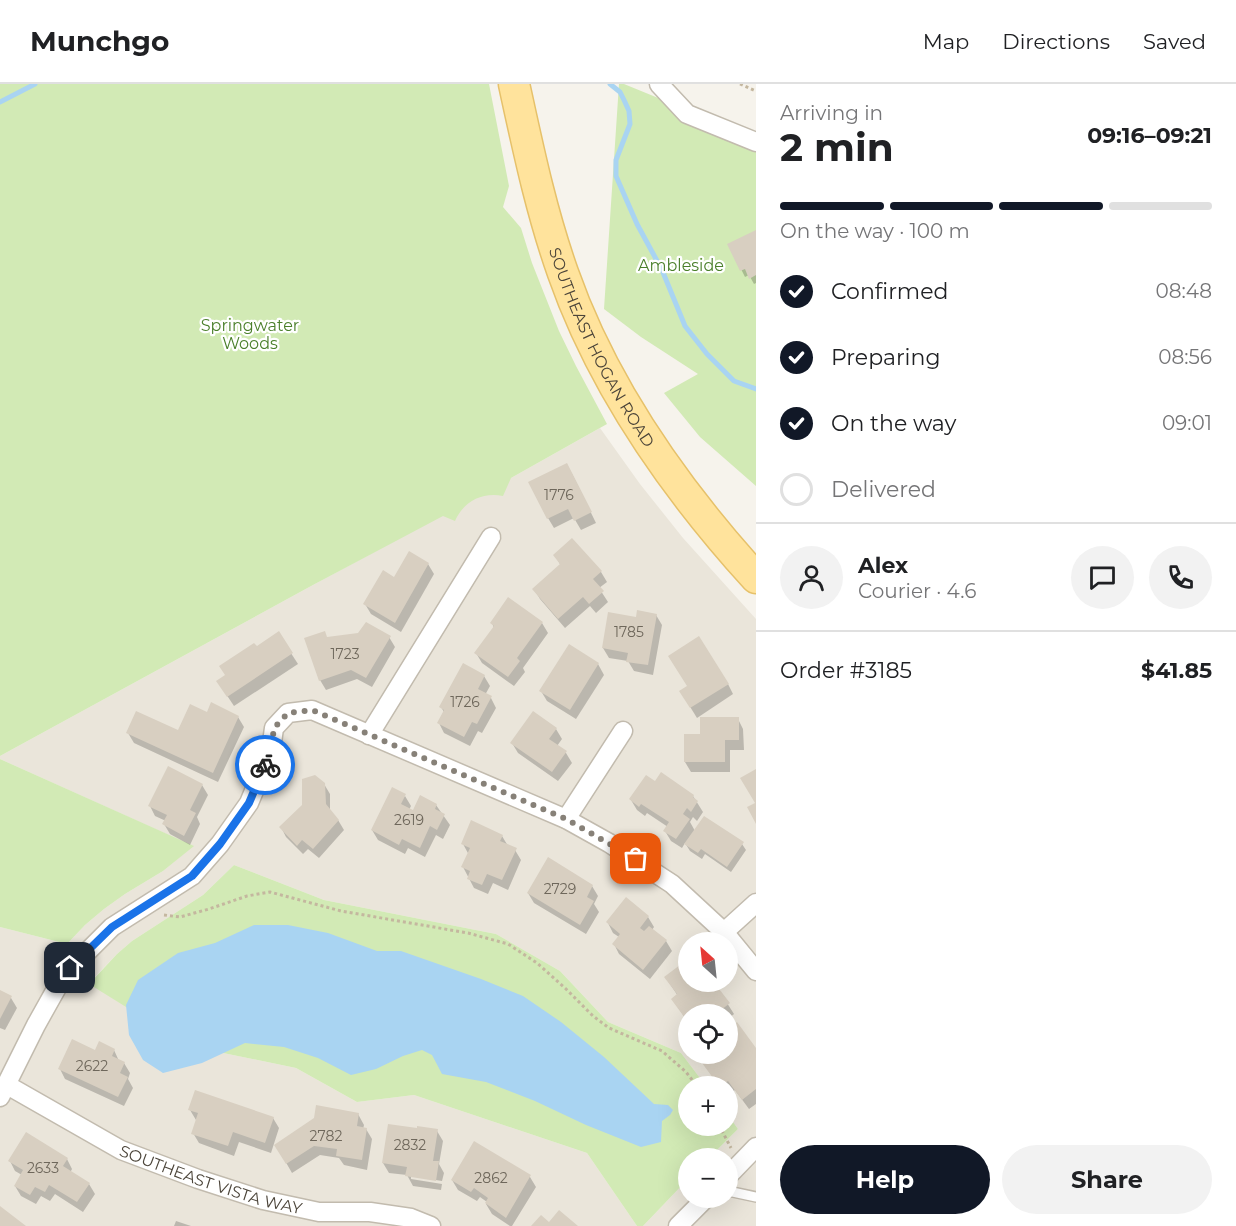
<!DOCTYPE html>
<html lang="en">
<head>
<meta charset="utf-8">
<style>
  :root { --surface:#fff; --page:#f2f2f2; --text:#202124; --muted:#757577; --line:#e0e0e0; --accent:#111827 }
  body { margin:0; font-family:Montserrat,sans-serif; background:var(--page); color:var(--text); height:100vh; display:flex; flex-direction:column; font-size:22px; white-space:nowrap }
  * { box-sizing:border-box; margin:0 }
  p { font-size:20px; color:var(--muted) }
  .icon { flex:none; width:33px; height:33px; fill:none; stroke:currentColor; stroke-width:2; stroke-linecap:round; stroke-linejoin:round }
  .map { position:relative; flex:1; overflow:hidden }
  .side { display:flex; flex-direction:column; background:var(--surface); width:480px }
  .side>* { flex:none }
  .needle { width:39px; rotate:333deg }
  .controls { position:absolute; left:678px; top:848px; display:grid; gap:12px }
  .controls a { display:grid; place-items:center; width:60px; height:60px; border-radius:50%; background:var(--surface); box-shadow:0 6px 24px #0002; font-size:30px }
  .pin { position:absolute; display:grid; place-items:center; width:51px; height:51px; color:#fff; margin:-26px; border-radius:12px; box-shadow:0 3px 9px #0006 }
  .courier { position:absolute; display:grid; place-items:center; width:60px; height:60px; margin:-30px; border:4px solid #1a73e8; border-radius:50%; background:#fff; color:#222; box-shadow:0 2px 8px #0007 }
  .headline em { font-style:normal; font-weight:700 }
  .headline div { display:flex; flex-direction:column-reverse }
  .headline { display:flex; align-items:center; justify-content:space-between; height:102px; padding:0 24px }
  h1 { font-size:39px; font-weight:700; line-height:45px }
  .bar { display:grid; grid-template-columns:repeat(4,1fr); gap:9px 6px; align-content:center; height:72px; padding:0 24px }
  .bar i { height:8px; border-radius:4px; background:var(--line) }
  .bar .current { background:var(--accent) }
  .bar p { grid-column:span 4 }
  .line { display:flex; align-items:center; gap:15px; padding:0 24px; border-top:2px solid var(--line) }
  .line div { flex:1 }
  .round { display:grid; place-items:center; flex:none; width:63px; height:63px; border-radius:32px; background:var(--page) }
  ol { padding:0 24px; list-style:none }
  li { display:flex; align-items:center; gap:18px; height:66px }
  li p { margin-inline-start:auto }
  li .icon { padding:6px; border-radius:50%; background:var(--accent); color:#fff; stroke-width:4 }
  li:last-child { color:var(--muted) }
  li i { width:33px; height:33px; border:3px solid var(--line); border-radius:50% }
  .button { display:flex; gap:12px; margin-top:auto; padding:12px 24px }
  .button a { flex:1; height:69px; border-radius:36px; background:var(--accent); color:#fff; font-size:24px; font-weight:700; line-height:69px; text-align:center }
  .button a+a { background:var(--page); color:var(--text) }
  header { display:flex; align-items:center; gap:36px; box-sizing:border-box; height:84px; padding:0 30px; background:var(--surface); border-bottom:2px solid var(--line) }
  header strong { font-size:28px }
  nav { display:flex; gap:33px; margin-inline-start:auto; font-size:21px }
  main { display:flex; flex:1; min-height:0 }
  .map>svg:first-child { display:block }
</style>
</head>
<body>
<header>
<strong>Munchgo</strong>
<nav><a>Map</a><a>Directions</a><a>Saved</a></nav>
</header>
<main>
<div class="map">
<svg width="756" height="1142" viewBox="0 0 756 1142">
  <rect width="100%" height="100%" fill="#f6f3ec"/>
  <path fill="#eae5da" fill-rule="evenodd" d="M600 344 640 400 683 454 756 535V1142H643L688 1095V1113H728V1074H709L738 1045 728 1031V1002H706L681 969 608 938 560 887 496 850 324 816 234 781 203 811 132 857 117 870 89 899 189 962 296 984 357 1018 414 1011 587 1069 637 1142H0V843L67 860 85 841 104 825 125 810 163 787 193 762 0 675V672L313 501 511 394ZM688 858H728V897H688ZM688 930H728V969H688Z"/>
  <g fill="#d2eab5">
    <path d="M0 0H489L509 102 503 123 521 144 532 179 559 247 576 282 607 340 511 394 503 412C482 408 464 417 455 437L443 432 313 501 0 672Z"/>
    <polygon points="619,0 624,0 756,54 756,402 700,353 664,309 698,290 641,253 604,225"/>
    <polygon points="0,675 194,762 163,787 125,810 104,825 85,841 67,860 0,843"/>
    <polygon points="234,781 324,816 496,850 560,887 608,938 681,969 706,1002 688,1002 688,1041 728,1041 728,1031 738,1045 709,1074 688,1074 688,1095 643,1142 637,1142 587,1069 414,1011 357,1018 296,984 189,962 89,900 117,870 132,857 203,811"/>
  </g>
  <polygon fill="#a9d4f2" points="254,841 288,841 328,849 377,867 401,867 481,895 523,912 561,938 604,973 654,1020 668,1021 673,1026 670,1031 662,1037 661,1058 641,1063 586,1041 535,1017 486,998 442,990 432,971 422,966 403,972 376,985 351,991 318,974 284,963 245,959 202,979 163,989 143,976 129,951 126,921 138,896 178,869 215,859"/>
  <g fill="#0003">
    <polygon points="756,147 756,199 754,200 749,191 745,193 729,161"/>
    <polygon points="572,390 596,439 581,446 574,434 554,444 548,434"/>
    <polygon points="572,456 601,488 607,498 599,504 608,518 596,529 590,522 565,544 540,515 534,505 561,482 555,471"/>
    <polygon points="428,480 434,490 401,548 371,530 365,520"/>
    <polygon points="656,531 662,541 653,591 634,587 628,577 609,574 603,564 637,534"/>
    <polygon points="492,539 542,539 548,549 523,584 525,588 514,602 482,579 476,569 494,544"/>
    <polygon points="278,549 298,580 234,622 224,607 256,564"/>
    <polygon points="389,553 395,563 372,603 357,595 326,606 320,596 328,554"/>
    <polygon points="598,580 604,591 576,635 547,617 541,607"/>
    <polygon points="484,592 490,602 485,611 491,614 496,624 482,649 478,647 470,662 444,649 439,639 444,628 441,623"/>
    <polygon points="728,600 733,610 697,634 681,608 689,603"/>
    <polygon points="207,630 238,633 244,643 218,698 134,659 128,649 178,648"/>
    <polygon points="738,635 743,645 744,666 730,666 730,688 691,688 685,678 702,651"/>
    <polygon points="556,645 562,655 557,662 566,669 572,679 558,697 518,669 512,659"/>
    <polygon points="655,699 693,712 703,728 697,737 693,733 690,738 695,747 742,760 746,766 731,788 705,770 702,775 690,767 685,759 682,764 671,757 665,747 668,743 647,729 645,732 637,726 631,716"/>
    <polygon points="324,700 330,710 330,728 338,736 344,746 319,774 308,765 303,770 286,753 281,743"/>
    <polygon points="202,701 208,711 197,733 200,740 190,761 170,750 164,740 166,737 155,732 150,722"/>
    <polygon points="405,712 411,722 409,726 413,728 436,721 450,741 443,755 436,751 425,773 408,764 405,770 378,756 372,746"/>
    <polygon points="502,752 508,762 515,766 521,776 508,806 493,799 488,810 474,804 463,783 469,771 463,760"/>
    <polygon points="592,802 598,812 594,820 599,828 586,850 534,819 528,809"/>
    <polygon points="648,833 654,843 652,846 666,857 672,867 650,895 619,870 614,860 619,853 613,849 608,839"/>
    <polygon points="688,876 688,897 713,897 734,930 728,935 728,930 688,930 688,938 679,925 673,915 678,912 666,894"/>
    <polygon points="0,907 11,914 17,924 5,946 0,944"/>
    <polygon points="737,940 756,966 756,1020 749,1025 735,1006 728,1011 728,1002 719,1002 704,980 718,969 728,969 728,947"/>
    <polygon points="114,966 119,977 124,979 130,989 128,995 133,1004 124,1022 65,995 60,985 96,968"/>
    <polygon points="190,1026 273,1034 279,1044 271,1069 239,1058 234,1072 199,1059 193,1049 198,1036 196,1036"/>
    <polygon points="358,1030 364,1041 363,1045 366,1045 372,1055 367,1086 344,1081 339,1074 320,1071 292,1089 276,1061 315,1035"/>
    <polygon points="437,1047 443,1057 439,1080 444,1089 442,1097 411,1092 411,1095 442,1100 441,1106 413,1102 407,1091 389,1089 383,1079"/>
    <polygon points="475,1059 530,1093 536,1103 512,1142 510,1142 492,1130 486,1120 487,1118 480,1113 477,1117 458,1106 452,1096"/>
    <polygon points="67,1075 72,1085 70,1089 89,1100 95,1110 83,1128 55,1110 50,1117 41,1112 36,1120 21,1112 15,1102 22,1091 15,1087 10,1077"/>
    <polygon points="176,1137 191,1142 174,1142"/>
  </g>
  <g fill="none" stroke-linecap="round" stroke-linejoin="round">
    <g stroke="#a9d4f2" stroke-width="5">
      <polyline points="610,0 620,8 624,16 629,27 630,40 616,76 616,92 637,140 662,186 685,242 707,270 734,297 756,305"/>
      <polyline points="0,18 35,0"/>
    </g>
  </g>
  <g fill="#d8cfc1">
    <polygon points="756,146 756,191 749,195 745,185 740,187 727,160"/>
    <polygon points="567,379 592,428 574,437 568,425 547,435 528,398"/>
    <polygon points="572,454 602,487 593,495 604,507 589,520 583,513 558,535 532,505 560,480 553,471"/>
    <polygon points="409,467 429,479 395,539 363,520 383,486 394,493"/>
    <polygon points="508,513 543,538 517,574 520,577 508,593 474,569 494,542 490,539"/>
    <polygon points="637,526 657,530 648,581 626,578 628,569 602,564 608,528 636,533"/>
    <polygon points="366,538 391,552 366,594 351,586 319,597 304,554 325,547 327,553 358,549"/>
    <polygon points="279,547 293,569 227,613 216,597 225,591 219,582 254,559 257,562"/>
    <polygon points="699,552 729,600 690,624 679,607 687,602 668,572"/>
    <polygon points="569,560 599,579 570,626 539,607"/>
    <polygon points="463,579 485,591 478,605 492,612 477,640 472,638 464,653 437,639 444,626 439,623"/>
    <polygon points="211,618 239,632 213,689 126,649 136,627 178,646 190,620 207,628"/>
    <polygon points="533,627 557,644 549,655 567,667 552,688 510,659"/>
    <polygon points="700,633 739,633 739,656 725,656 725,678 684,678 684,650 700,650"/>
    <polygon points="168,682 203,700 190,726 196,729 184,752 162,740 167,731 148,722"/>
    <polygon points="756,685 756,740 747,723 755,719 740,694"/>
    <polygon points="661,688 694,711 693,713 698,717 691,728 687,724 683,730 690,735 676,755 663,747 669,738 641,720 639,723 629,715 646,691 655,697"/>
    <polygon points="315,691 325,699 326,720 339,736 313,765 302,756 297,762 279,743 302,721 302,695"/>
    <polygon points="392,703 406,710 401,720 413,726 420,711 437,720 435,725 445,730 437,746 430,742 420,764 402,755 399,761 371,746"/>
    <polygon points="704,732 744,758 727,783 701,765 698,769 684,760"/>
    <polygon points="471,736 503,751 500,757 517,764 502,796 487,790 482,801 467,795 470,787 461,783 470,764 461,760"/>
    <polygon points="548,773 593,801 587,813 594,817 580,841 527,809"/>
    <polygon points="626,813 649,832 640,844 644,847 649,842 667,856 643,886 612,860 620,850 606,838"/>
    <polygon points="688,875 688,897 706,897 704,898 710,906 716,901 730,919 716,930 688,930 688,938 671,915 677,910 664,893"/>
    <polygon points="0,906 12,912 0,935"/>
    <polygon points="737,938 756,964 756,1005 742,1016 728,997 721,1002 719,1002 702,979 716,969 728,969 728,945"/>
    <polygon points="72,955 95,966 99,957 115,965 112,972 125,978 120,989 128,993 118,1013 58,985"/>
    <polygon points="195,1006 274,1033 265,1059 233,1048 228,1062 191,1050 198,1029 188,1026"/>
    <polygon points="316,1021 359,1029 357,1042 367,1044 362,1076 336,1072 337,1065 314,1062 286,1080 274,1061 314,1034"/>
    <polygon points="388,1040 417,1044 417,1042 438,1045 433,1077 439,1077 436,1097 405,1092 407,1083 382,1079"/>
    <polygon points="26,1048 68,1074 63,1082 90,1099 77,1118 49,1101 45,1108 35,1103 30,1111 14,1102 23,1086 8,1077"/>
    <polygon points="474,1057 531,1091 506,1134 485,1119 488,1114 474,1104 471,1108 451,1096"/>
    <polygon points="0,1122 26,1142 0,1142"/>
    <polygon points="559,1126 578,1142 531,1142 541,1131 549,1138"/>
  </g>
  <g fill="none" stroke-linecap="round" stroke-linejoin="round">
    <defs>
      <polyline id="lane" points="728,1107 756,1113"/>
      <g id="street">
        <polyline points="659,0 687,30 756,58"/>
        <polyline points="369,651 491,453"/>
        <polyline points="566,735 623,647"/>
        <polyline points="724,848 756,819"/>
        <path id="s1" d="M7 1001 121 1066 198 1095 263 1116 319 1128H370L411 1134 431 1142"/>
        <polyline points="0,1013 36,941 64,891 112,843 192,792 220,760 249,719 271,666 274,644 288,629 312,626 566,735 609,759 672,800 724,848 756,887"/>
        <polyline points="728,1092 756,1063"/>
        <polyline points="678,1142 707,1113"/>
      </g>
      <g id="primary">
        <path id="s2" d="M514 0C528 64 541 127 563 189 603 303 675 405 756 494"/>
      </g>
    </defs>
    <use href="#lane" stroke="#c2bbae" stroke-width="12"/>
    <use href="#street" stroke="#c2bbae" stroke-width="21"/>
    <use href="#primary" stroke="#e6c16a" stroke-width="33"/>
    <g stroke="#c4b79f" stroke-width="3" stroke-dasharray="3 3" stroke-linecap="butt">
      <polyline points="740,0 756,7"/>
      <polyline points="164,831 180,833 209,825 247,812 270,808 341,827 468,849 508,860 537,879 566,905 593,932 609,944 662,967 686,988 697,1002"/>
      <polyline points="719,1041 731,1064"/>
    </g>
    <use href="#lane" stroke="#fff" stroke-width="9"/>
    <use href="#street" stroke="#fff" stroke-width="18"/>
    <use href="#primary" stroke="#ffe39c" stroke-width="30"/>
  </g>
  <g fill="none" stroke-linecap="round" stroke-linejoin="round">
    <polyline stroke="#878178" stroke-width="6" stroke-dasharray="0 10.8" points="265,681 271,666 274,644 288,629 312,626 566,735 636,775"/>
    <polyline stroke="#1a73e8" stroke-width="8" points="70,884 112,843 192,792 220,760 249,719 265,681"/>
  </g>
  <g text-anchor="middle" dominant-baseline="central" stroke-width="4.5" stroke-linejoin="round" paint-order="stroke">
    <g font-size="14" fill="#6e675b">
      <text x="559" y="411">1776</text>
      <text x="629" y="548">1785</text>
      <text x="345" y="570">1723</text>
      <text x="465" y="618">1726</text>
      <text x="409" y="736">2619</text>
      <text x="560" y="805">2729</text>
      <text x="92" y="982">2622</text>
      <text x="326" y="1052">2782</text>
      <text x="410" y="1061">2832</text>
      <text x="43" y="1084">2633</text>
      <text x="491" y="1094">2862</text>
    </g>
    <g font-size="16" fill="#4a7f2a" stroke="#fff">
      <text x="681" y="181">Ambleside</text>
      <text x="250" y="241">Springwater<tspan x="250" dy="18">Woods</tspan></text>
    </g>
    <g font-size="16" fill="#4b4439" stroke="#fff">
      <text stroke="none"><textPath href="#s2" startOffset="279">SOUTHEAST HOGAN ROAD</textPath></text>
      <text stroke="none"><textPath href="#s1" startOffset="226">SOUTHEAST VISTA WAY</textPath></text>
    </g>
  </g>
</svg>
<div class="controls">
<a><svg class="needle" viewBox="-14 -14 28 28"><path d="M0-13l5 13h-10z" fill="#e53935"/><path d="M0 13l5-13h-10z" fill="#757577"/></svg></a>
<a><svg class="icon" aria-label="locate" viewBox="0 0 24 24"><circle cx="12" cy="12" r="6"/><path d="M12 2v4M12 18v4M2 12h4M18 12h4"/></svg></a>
<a>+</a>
<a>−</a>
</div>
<div class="pin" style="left:636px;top:775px;background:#ea580c"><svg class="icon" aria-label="bag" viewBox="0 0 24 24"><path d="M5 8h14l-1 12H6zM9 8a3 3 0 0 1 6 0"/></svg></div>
<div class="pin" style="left:70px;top:884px;background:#1f2937"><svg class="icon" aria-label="home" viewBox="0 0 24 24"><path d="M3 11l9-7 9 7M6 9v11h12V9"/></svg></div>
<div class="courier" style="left:265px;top:681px"><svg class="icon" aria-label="bike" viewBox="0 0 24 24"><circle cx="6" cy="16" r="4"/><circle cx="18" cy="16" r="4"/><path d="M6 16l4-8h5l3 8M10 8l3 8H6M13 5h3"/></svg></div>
</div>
<section class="side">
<div class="headline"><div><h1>2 min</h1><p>Arriving in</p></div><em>09:16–09:21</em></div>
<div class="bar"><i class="current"></i><i class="current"></i><i class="current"></i><i></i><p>On the way · 100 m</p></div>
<ol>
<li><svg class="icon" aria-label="check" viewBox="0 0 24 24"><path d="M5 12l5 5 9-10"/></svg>Confirmed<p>08:48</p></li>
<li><svg class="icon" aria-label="check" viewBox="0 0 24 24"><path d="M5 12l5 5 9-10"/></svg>Preparing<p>08:56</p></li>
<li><svg class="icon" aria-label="check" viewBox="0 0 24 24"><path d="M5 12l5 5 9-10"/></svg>On the way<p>09:01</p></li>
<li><i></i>Delivered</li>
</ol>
<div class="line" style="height:108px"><a class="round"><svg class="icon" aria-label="person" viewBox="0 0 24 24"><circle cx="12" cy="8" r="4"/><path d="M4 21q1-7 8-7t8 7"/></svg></a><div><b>Alex</b><p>Courier · 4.6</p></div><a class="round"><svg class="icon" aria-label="chat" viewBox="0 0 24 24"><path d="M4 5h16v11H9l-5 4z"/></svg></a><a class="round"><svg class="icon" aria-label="phone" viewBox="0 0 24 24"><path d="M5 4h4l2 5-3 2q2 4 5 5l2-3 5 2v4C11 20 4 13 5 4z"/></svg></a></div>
<div class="line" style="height:78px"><div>Order #3185</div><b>$41.85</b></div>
<div class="button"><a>Help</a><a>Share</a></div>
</section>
</main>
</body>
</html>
